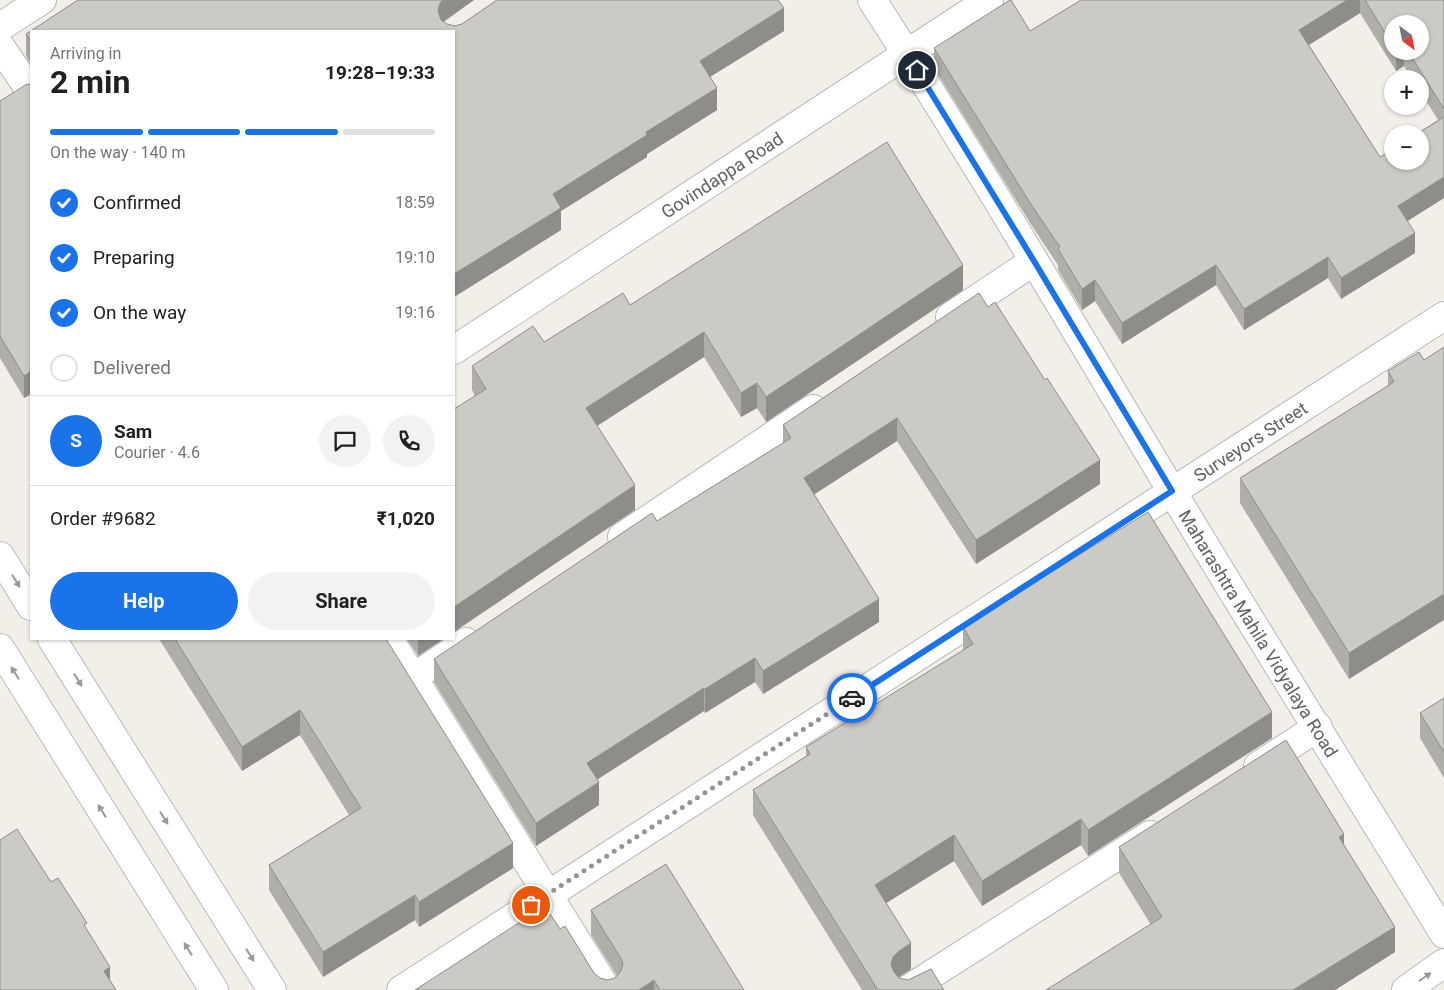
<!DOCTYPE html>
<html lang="en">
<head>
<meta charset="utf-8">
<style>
  :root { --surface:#fff; --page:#f2f2f2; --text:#202124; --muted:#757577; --line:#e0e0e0; --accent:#1a73e8 }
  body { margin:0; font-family:Roboto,sans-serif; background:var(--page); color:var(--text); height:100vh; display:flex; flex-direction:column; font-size:19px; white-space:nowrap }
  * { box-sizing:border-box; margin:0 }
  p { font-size:16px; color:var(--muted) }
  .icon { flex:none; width:28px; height:28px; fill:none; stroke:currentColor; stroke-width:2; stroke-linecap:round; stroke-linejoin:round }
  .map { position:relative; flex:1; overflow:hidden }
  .side { position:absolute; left:30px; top:30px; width:425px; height:610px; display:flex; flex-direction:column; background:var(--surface); border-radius:0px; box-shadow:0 1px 4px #0004 }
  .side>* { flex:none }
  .needle { width:32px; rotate:148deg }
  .controls { position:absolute; left:1384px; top:15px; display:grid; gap:10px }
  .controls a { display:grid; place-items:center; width:45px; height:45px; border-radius:50%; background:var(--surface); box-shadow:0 1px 4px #0004; font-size:25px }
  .pin { position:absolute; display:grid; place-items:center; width:42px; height:42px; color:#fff; margin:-21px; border:2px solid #fff; border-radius:50%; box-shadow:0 1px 5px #0007 }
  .courier { position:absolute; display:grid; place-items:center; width:50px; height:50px; margin:-25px; border:4px solid #1a73e8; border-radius:50%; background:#fff; color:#222; box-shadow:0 1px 6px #0007 }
  .headline em { font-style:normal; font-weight:700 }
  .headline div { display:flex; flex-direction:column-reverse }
  .headline { display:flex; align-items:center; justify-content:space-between; height:85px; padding:0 20px }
  h1 { font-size:32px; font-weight:700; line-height:38px }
  .bar { display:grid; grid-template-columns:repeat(4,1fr); gap:8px 5px; align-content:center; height:60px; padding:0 20px }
  .bar i { height:6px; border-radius:4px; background:var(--line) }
  .bar .selected { background:var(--accent) }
  .bar p { grid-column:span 4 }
  .line { display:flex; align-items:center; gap:12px; padding:0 20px; border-top:1px solid var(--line) }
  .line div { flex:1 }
  .round { display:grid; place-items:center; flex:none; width:52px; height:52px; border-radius:26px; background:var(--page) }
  ol { padding:0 20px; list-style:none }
  li { display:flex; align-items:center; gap:15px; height:55px }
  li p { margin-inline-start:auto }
  li .icon { padding:5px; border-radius:50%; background:var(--accent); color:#fff; stroke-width:4 }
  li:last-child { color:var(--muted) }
  li i { width:28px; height:28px; border:2px solid var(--line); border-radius:50% }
  .action { display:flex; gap:10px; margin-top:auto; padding:10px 20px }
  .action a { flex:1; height:58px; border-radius:30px; background:var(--accent); color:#fff; font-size:20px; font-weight:700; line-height:58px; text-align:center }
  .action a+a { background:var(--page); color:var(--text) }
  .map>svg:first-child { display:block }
</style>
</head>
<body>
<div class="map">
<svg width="1444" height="990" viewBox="0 0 1444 990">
  <rect width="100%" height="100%" fill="#f1efe8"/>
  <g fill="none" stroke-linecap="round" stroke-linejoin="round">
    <defs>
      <g id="minor">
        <path id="s1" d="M872 0C976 160 1072 325 1170 488 1260 638 1353 785 1444 934"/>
        <polyline points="0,27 42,0"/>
        <polyline points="0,46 31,92"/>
        <polyline points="950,317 1034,261"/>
        <path id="s2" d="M454 350 989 0"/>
        <polyline points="622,537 813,409"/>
        <polyline points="389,639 607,990"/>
        <polyline points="414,677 466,642"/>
        <polyline points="1258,766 1318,727"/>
        <path id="s3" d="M401 990 1444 316"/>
        <polyline points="907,990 1150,835"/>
      </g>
      <g id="secondary">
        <polyline points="0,556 31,606"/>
        <polyline points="52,639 272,990"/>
        <polyline points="0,648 214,990"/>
        <polyline points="1406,990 1444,963"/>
      </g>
    </defs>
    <use href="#minor" stroke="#b5b8bc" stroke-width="30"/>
    <use href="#secondary" stroke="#b6babf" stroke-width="30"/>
    <use href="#minor" stroke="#fff" stroke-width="28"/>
    <use href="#secondary" stroke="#fff" stroke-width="28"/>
  </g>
  <g fill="#afaea9" fill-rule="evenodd">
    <polygon points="78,0 474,0 444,22 447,24 455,26 462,24 497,0 778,0 784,8 784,31 710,77 717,88 717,110 647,154 647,157 561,211 561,230 454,297 454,31 31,31 31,64 26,56 26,34"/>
    <path d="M1081 0H1444V198L1407 221 1415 253 1341 299 1328 278 1244 330 1216 285 1122 344 1095 301 1082 310 1058 270V265L1032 226 934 68V48L1030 31ZM1360 13 1396 71 1404 66 1412 79H1420V91L1438 120 1380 157 1309 45ZM1392 24 1420 51H1392Z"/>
    <polygon points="31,85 31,394 24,398 0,358 0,101"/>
    <polygon points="963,290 766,422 757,408 741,417 704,357 597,426 635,510 475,396 472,390 472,366 544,342 630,305"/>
    <polygon points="979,293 1100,484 976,564 897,441 814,494 879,622 763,694 755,682 705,713 704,711 598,779 599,805 536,846 434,682 434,659 783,443 783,425"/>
    <polygon points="1424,360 1349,679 1240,503 1240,478 1388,386 1388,371"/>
    <polygon points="963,627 1272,738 1088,856 1081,845 982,906 954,861 886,903 911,969 898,977 899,978 944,990 862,990 753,815 753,790 806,756 806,747 963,651"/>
    <polygon points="159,639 386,639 513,868 419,927 415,920 323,977 269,890 269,865 349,815 300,735 242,771"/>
    <polygon points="407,639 443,639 418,656"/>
    <polygon points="1444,698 1444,778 1420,738 1420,713"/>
    <polygon points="1344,846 1395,952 1335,990 1046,990 1151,925 1119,873 1119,847"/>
    <polygon points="591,910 744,990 415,990 560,929 594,973 600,978 608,980 615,978 617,976 591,935"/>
  </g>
  <g fill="#8f8d8a">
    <polygon points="443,0 474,0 445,20 440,26 438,11 440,3"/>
    <polygon points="1347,0 1360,0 1360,13 1299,51 1299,30"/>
    <polygon points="784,8 784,31 700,83 700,61"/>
    <polygon points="1396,51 1404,51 1404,66 1396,71"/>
    <polygon points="717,88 717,110 647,154 647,157 561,211 561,230 454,297 454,274 553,194 646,132"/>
    <polygon points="1444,177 1444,198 1398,227 1398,206"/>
    <polygon points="1415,233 1415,253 1341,299 1341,278"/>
    <polygon points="1328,257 1328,278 1244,330 1244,309"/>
    <polygon points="963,265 963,290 766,422 766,397"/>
    <polygon points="1216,265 1216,285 1122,344 1122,323"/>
    <polygon points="1095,280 1095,301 1082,310 1082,289"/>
    <polygon points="704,332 704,357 586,433 586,408"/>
    <polygon points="31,371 31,394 24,398 24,376"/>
    <polygon points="757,383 757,408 741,417 741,393"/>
    <polygon points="897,418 897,441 804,501 804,478"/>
    <polygon points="1100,460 1100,484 976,564 976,540"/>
    <polygon points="635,485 635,510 454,632 454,607"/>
    <polygon points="1444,594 1444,620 1349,679 1349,653"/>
    <polygon points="879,599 879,622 763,694 763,671"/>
    <polygon points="418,639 443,639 418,656"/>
    <polygon points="755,658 755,682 705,713 705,689"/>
    <polygon points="704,688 704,711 587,786 587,763"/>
    <polygon points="300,710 300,735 242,771 242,747"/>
    <polygon points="1272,712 1272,738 1088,856 1088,830"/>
    <polygon points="599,782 599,805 536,846 536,823"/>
    <polygon points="1081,819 1081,845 982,906 982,881"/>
    <polygon points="1344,834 1344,860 1339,837"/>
    <polygon points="954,835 954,861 875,910 875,885"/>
    <polygon points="513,843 513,868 419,927 419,902"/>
    <polygon points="415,895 415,920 323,977 323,952"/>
    <polygon points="1395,927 1395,952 1335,990 1293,990"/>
    <polygon points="911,943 911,969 899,977 893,982 891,965 893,957 899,951"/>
    <polygon points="110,967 110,983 104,971"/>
    <polygon points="654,980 654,990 639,990"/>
  </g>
  <g fill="#cccac5" stroke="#8f8d8a">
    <polygon points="78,0 443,0 440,3 438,11 441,20 447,24 455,26 462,24 497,0 778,0 784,8 700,61 717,88 646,132 647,135 553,194 561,208 454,274 454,31 31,31 31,42 26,34"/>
    <polygon points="1010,0 1011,0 1030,31 1081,0 1347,0 1299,30 1380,157 1392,150 1392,161 1420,161 1420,134 1417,134 1444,117 1444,177 1398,206 1415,233 1341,278 1328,257 1244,309 1216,265 1122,323 1095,280 1082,289 1058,249 1060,247 1032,206 934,48"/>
    <polygon points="1365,0 1444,0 1444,109 1408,51 1420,51 1420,24 1392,24 1392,44"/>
    <polygon points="27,84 31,85 31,371 24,376 0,336 0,101"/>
    <polygon points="887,142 963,265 766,397 757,383 741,393 704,332 586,408 635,485 454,607 454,409 486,389 472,366 533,326 544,342 623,293 630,305"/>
    <polygon points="979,293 988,307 995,302 1045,380 1047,378 1100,460 976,540 897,418 804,478 879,599 763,671 755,658 705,689 704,688 587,763 599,782 536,823 434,659 652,513 657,521 791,438 783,425"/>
    <polygon points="1444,347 1444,594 1349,653 1240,478 1394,382 1388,371 1419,352 1424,360"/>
    <polygon points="1148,512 1272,712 1088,830 1081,819 982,881 954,835 875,885 911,943 899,951 893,957 891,965 894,972 899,978 908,980 931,969 944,990 878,990 753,790 810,754 806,747 973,644 963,627"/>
    <polygon points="175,639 386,639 513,843 419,902 415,895 323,952 269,865 361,808 300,710 242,747"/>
    <polygon points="1444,698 1444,752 1420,713"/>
    <polygon points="1286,740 1344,834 1339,837 1395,927 1293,990 1046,990 1162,917 1119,847"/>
    <polygon points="17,829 51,882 58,878 87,923 84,925 110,967 104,971 116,990 0,990 0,840"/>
    <polygon points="666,864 744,990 660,990 654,980 639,990 415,990 545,906 560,929 565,926 594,973 600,978 608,980 615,978 621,971 623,963 620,957 591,910"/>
  </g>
  <defs><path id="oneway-solid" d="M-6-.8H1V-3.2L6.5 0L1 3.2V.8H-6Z" transform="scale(1.25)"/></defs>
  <g fill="#979a9d">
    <use href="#oneway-solid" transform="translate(16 581) rotate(58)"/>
    <use href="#oneway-solid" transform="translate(15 673) rotate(-122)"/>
    <use href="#oneway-solid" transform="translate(78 680) rotate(58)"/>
    <use href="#oneway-solid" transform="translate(102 811) rotate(-122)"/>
    <use href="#oneway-solid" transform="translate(164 818) rotate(58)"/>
    <use href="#oneway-solid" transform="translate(188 949) rotate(-122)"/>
    <use href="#oneway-solid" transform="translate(250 955) rotate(58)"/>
    <use href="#oneway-solid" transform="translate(1425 977) rotate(-35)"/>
  </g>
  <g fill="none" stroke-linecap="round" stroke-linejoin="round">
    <polyline stroke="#929495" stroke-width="5" stroke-dasharray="0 9" points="531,905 852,698"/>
    <polyline stroke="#1a73e8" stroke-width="6" points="852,698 1172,491 1034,261 917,70"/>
  </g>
  <g text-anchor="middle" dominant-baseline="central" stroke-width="5" stroke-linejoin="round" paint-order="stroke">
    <g font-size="18" fill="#5f6368" stroke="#fff">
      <text stroke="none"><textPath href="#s2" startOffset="320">Govindappa Road</textPath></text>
      <text stroke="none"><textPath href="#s3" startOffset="1011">Surveyors Street</textPath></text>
      <text stroke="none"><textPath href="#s1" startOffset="742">Maharashtra Mahila Vidyalaya Road</textPath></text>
    </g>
  </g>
</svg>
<div class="controls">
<a><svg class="needle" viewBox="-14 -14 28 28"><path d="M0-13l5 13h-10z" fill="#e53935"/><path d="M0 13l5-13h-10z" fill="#757577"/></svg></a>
<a>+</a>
<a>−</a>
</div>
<div class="pin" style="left:531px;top:905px;background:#ea580c"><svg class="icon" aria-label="bag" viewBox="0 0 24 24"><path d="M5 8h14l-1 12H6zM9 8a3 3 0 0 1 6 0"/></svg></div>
<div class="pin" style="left:917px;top:70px;background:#1f2937"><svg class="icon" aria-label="home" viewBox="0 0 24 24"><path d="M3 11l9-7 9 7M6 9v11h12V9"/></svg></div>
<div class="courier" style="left:852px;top:698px"><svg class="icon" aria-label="car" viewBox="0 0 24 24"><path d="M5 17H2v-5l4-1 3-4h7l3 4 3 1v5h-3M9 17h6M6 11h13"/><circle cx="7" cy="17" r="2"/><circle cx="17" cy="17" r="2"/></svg></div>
<section class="side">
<div class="headline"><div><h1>2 min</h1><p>Arriving in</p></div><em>19:28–19:33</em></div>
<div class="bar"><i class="selected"></i><i class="selected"></i><i class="selected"></i><i></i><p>On the way · 140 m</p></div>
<ol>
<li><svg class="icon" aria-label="check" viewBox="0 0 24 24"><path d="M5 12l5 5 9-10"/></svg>Confirmed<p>18:59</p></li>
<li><svg class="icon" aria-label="check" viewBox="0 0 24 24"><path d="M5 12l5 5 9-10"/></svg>Preparing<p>19:10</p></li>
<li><svg class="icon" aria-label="check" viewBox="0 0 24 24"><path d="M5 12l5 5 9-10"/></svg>On the way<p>19:16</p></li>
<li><i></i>Delivered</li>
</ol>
<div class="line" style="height:90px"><b class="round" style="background:var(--accent);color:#fff">S</b><div><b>Sam</b><p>Courier · 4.6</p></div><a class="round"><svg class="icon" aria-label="chat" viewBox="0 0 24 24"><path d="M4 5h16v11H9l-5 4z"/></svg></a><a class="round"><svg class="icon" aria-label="phone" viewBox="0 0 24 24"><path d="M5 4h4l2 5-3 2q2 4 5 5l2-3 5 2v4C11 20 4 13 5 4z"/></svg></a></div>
<div class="line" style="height:65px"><div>Order #9682</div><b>₹1,020</b></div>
<div class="action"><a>Help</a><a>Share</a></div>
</section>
</div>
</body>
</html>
